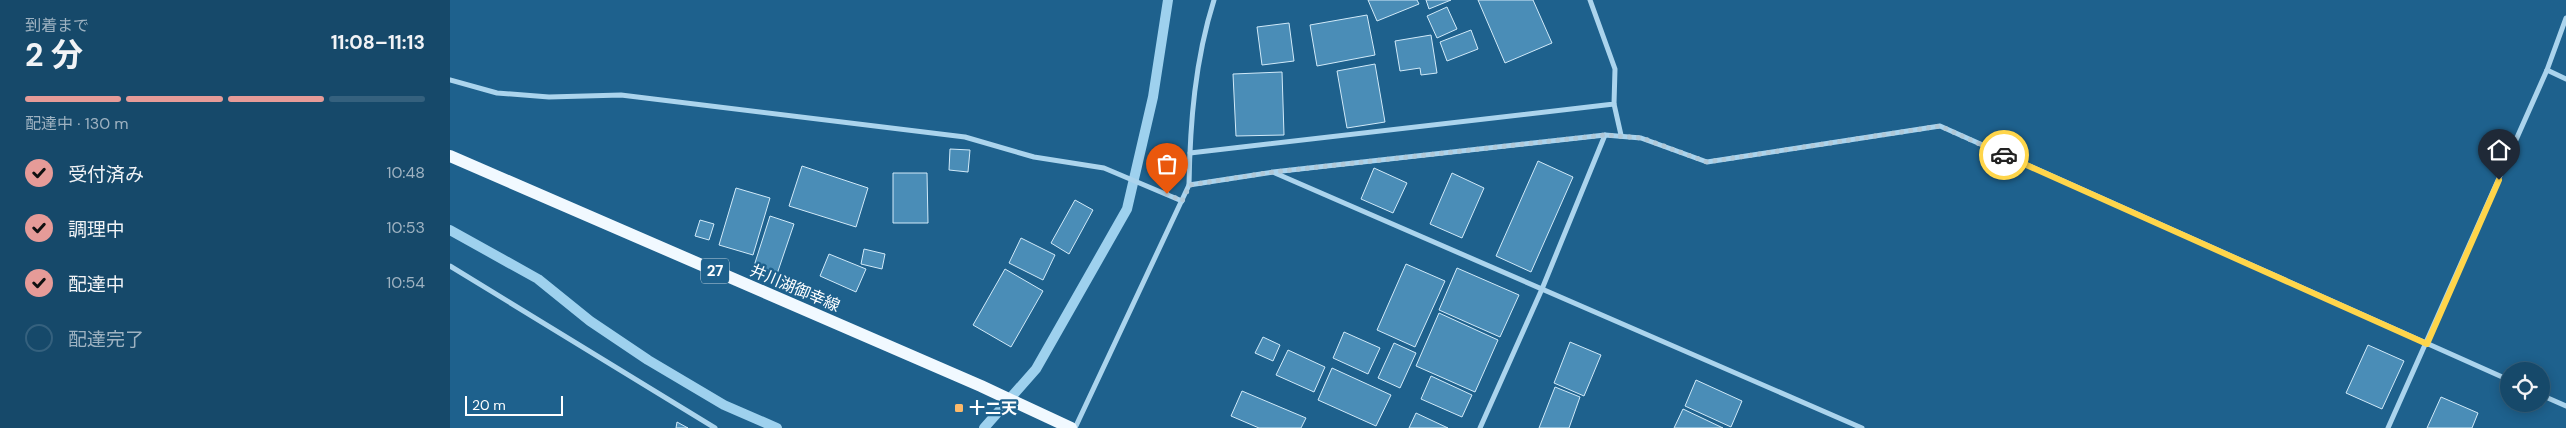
<!DOCTYPE html>
<html lang="ja">
<head>
<meta charset="utf-8">
<style>
  :root { --surface:#16496a; --page:#1f5070; --text:#f1f3f6; --muted:#9eb2c1; --line:#35617e; --accent:#e69b98 }
  body { margin:0; font-family:"DM Sans","Noto Sans JP",sans-serif; background:var(--page); color:var(--text); height:100vh; display:flex; flex-direction:column; font-size:19px; white-space:nowrap }
  * { box-sizing:border-box; margin:0 }
  p { font-size:16px; color:var(--muted) }
  .icon { flex:none; width:28px; height:28px; fill:none; stroke:currentColor; stroke-width:2; stroke-linecap:round; stroke-linejoin:round }
  .map { position:relative; flex:1; overflow:hidden }
  .drawer { display:flex; flex-direction:column; background:var(--surface); width:450px }
  .drawer>* { flex:none }
  .buttons { position:absolute; left:2050px; top:362px; display:grid; gap:10px }
  .buttons a { display:grid; place-items:center; width:50px; height:50px; border-radius:50%; background:var(--surface); box-shadow:0 2px 12px #0003,0 0 0 1px var(--line); font-size:25px }
  .scale { position:absolute; left:15px; bottom:12px; width:98px; box-sizing:border-box; padding-left:5px; border:2px solid #fff; border-top:0; font-size:14px; line-height:18px; white-space:nowrap; color:#fff; -webkit-text-stroke:4px #1e618d; paint-order:stroke }
  .pin { position:absolute; display:grid; place-items:center; width:42px; height:42px; color:#fff; margin:-51px -21px; border-radius:50% 50% 50% 0; rotate:-45deg; box-shadow:0 0 5px #0007 }
  .pin .icon { rotate:45deg }
  .courier { position:absolute; display:grid; place-items:center; width:50px; height:50px; margin:-25px; border:4px solid #ffd54a; border-radius:50%; background:#fff; color:#222; box-shadow:0 1px 6px #0007 }
  .summary em { font-style:normal; font-weight:700 }
  .summary div { display:flex; flex-direction:column-reverse }
  .summary { display:flex; align-items:center; justify-content:space-between; height:85px; padding:0 25px }
  h1 { font-size:32px; font-weight:700; line-height:38px }
  .bar { display:grid; grid-template-columns:repeat(4,1fr); gap:8px 5px; align-content:center; height:60px; padding:0 25px }
  .bar i { height:6px; border-radius:4px; background:var(--line) }
  .bar .on { background:var(--accent) }
  .bar p { grid-column:span 4 }
  ol { padding:0 25px; list-style:none }
  li { display:flex; align-items:center; gap:15px; height:55px }
  li p { margin-inline-start:auto }
  li .icon { padding:5px; border-radius:50%; background:var(--accent); color:#111; stroke-width:4 }
  li:last-child { color:var(--muted) }
  li i { width:28px; height:28px; border:2px solid var(--line); border-radius:50% }
  main { display:flex; flex:1; min-height:0 }
  .map>svg:first-child { display:block }
</style>
</head>
<body>
<main>
<section class="drawer">
<div class="summary"><div><h1>2 分</h1><p>到着まで</p></div><em>11:08–11:13</em></div>
<div class="bar"><i class="on"></i><i class="on"></i><i class="on"></i><i></i><p>配達中 · 130 m</p></div>
<ol>
<li><svg class="icon" aria-label="check" viewBox="0 0 24 24"><path d="M5 12l5 5 9-10"/></svg>受付済み<p>10:48</p></li>
<li><svg class="icon" aria-label="check" viewBox="0 0 24 24"><path d="M5 12l5 5 9-10"/></svg>調理中<p>10:53</p></li>
<li><svg class="icon" aria-label="check" viewBox="0 0 24 24"><path d="M5 12l5 5 9-10"/></svg>配達中<p>10:54</p></li>
<li><i></i>配達完了</li>
</ol>
</section>
<div class="map">
<svg width="2116" height="428" viewBox="0 0 2116 428">
  <rect width="100%" height="100%" fill="#1e618d"/>
  <g fill="none" stroke-linecap="round" stroke-linejoin="round">
    <g stroke="#9ed1ee" stroke-width="10">
      <polyline points="0,230 88,279 140,321 198,360 274,405 327,428"/>
      <polyline points="534,428 586,369 677,209 703,97 718,0"/>
    </g>
  </g>
  <g fill="#4a8db7" stroke="#d1eaf9">
    <polygon points="918,0 967,0 969,4 927,21"/>
    <polygon points="976,0 1001,0 979,9"/>
    <polygon points="1028,0 1083,0 1102,43 1055,63"/>
    <polygon points="997,7 1007,29 987,38 977,16"/>
    <polygon points="917,15 925,55 867,66 860,25"/>
    <polygon points="839,23 844,61 812,65 807,27"/>
    <polygon points="1021,30 1028,49 997,61 990,42"/>
    <polygon points="981,35 987,73 971,75 970,68 950,71 945,41"/>
    <polygon points="925,64 935,122 897,128 887,71"/>
    <polygon points="832,72 834,135 786,136 783,74"/>
    <polygon points="500,149 520,150 518,172 499,170"/>
    <polygon points="1088,161 1123,177 1081,272 1046,256"/>
    <polygon points="352,166 418,188 406,227 339,206"/>
    <polygon points="924,168 957,183 943,213 911,199"/>
    <polygon points="443,173 477,173 478,223 443,223"/>
    <polygon points="1002,173 1034,188 1012,238 980,224"/>
    <polygon points="286,188 320,198 303,255 269,245"/>
    <polygon points="625,200 643,210 619,254 601,243"/>
    <polygon points="320,216 344,224 327,274 304,266"/>
    <polygon points="250,220 264,224 259,240 245,236"/>
    <polygon points="571,238 605,255 593,280 559,263"/>
    <polygon points="414,249 435,254 432,269 411,264"/>
    <polygon points="379,254 416,269 406,292 370,276"/>
    <polygon points="956,264 995,281 965,347 927,330"/>
    <polygon points="1007,268 1069,295 1050,337 989,310"/>
    <polygon points="555,269 593,291 561,347 523,325"/>
    <polygon points="989,313 1048,340 1025,392 966,366"/>
    <polygon points="894,332 930,348 918,374 883,358"/>
    <polygon points="813,337 830,345 823,361 805,353"/>
    <polygon points="1120,342 1151,355 1134,396 1104,383"/>
    <polygon points="944,343 966,353 950,388 928,378"/>
    <polygon points="1918,345 1954,361 1932,409 1896,393"/>
    <polygon points="838,350 875,367 864,392 826,375"/>
    <polygon points="882,368 941,395 926,426 868,400"/>
    <polygon points="981,376 1022,395 1012,417 971,399"/>
    <polygon points="1246,380 1292,401 1281,427 1235,406"/>
    <polygon points="1105,387 1130,397 1119,428 1089,428"/>
    <polygon points="792,391 856,418 851,428 809,428 781,416"/>
    <polygon points="1991,397 2028,413 2022,428 1977,428"/>
    <polygon points="1233,409 1273,428 1224,428"/>
    <polygon points="966,413 998,428 959,428"/>
    <polygon points="227,422 238,428 226,428"/>
  </g>
  <g fill="none" stroke-linecap="round" stroke-linejoin="round">
    <g stroke="#abd4ed" stroke-width="5">
      <polyline points="2097,70 2116,79"/>
      <polyline points="0,80 47,93 99,97 171,95 515,137 584,157 654,168 732,201"/>
      <polyline points="1164,104 1171,135"/>
      <polyline points="740,153 1164,104 1165,69 1140,0"/>
      <polyline points="825,173 1412,428"/>
      <polyline points="739,185 823,172 1155,135 1191,138 1257,162 1490,126 2059,380"/>
      <polyline points="0,266 265,428"/>
      <polyline points="2091,395 2116,406"/>
      <path d="M625 428 739 185C740 123 745 60 764 0"/>
      <polyline points="1030,428 1092,289 1155,135"/>
      <polyline points="1938,428 2097,70 2116,18"/>
    </g>
    <polyline stroke="#f1f9ff" stroke-width="12" points="0,156 531,386 621,428"/>
  </g>
  <g fill="none" stroke-linecap="round" stroke-linejoin="round">
    <polyline stroke="#b0c8d7" stroke-width="5" stroke-dasharray="0 9" points="717,194 732,201 740,185 823,172 1155,135 1192,138 1257,162 1490,126 1554,155"/>
    <polyline stroke="#ffd54a" stroke-width="6" points="1554,155 1977,344 2049,180"/>
  </g>
  <rect fill="#fcb96a" stroke="#1e618d" stroke-width="2" x="504" y="403" width="10" height="10" rx="2.5"/>
  <g text-anchor="middle" dominant-baseline="central" stroke-width="4.5" stroke-linejoin="round" paint-order="stroke">
    <rect fill="#1e618d" stroke="#bcd0dd" stroke-width="1" x="251" y="258.5" width="28" height="25" rx="4"/>
    <g font-size="15" font-weight="bold" fill="#fff">
      <text x="265" y="271">27</text>
    </g>
    <g font-size="16" fill="#fff" stroke="#1e618d">
      <text transform="translate(345 288) rotate(23)">井川湖御幸線</text>
    </g>
    <g font-size="16" font-weight="bold" fill="#fff" stroke="#1e618d" text-anchor="start">
      <text x="519" y="408">十二天</text>
    </g>
  </g>
</svg>
<div class="buttons">
<a><svg class="icon" aria-label="locate" viewBox="0 0 24 24"><circle cx="12" cy="12" r="6"/><path d="M12 2v4M12 18v4M2 12h4M18 12h4"/></svg></a>
</div>
<div class="scale">20 m</div>
<div class="pin" style="left:717px;top:194px;background:#ea580c"><svg class="icon" aria-label="bag" viewBox="0 0 24 24"><path d="M5 8h14l-1 12H6zM9 8a3 3 0 0 1 6 0"/></svg></div>
<div class="pin" style="left:2049px;top:180px;background:#1f2937"><svg class="icon" aria-label="home" viewBox="0 0 24 24"><path d="M3 11l9-7 9 7M6 9v11h12V9"/></svg></div>
<div class="courier" style="left:1554px;top:155px"><svg class="icon" aria-label="car" viewBox="0 0 24 24"><path d="M5 17H2v-5l4-1 3-4h7l3 4 3 1v5h-3M9 17h6M6 11h13"/><circle cx="7" cy="17" r="2"/><circle cx="17" cy="17" r="2"/></svg></div>
</div>
</main>
</body>
</html>
